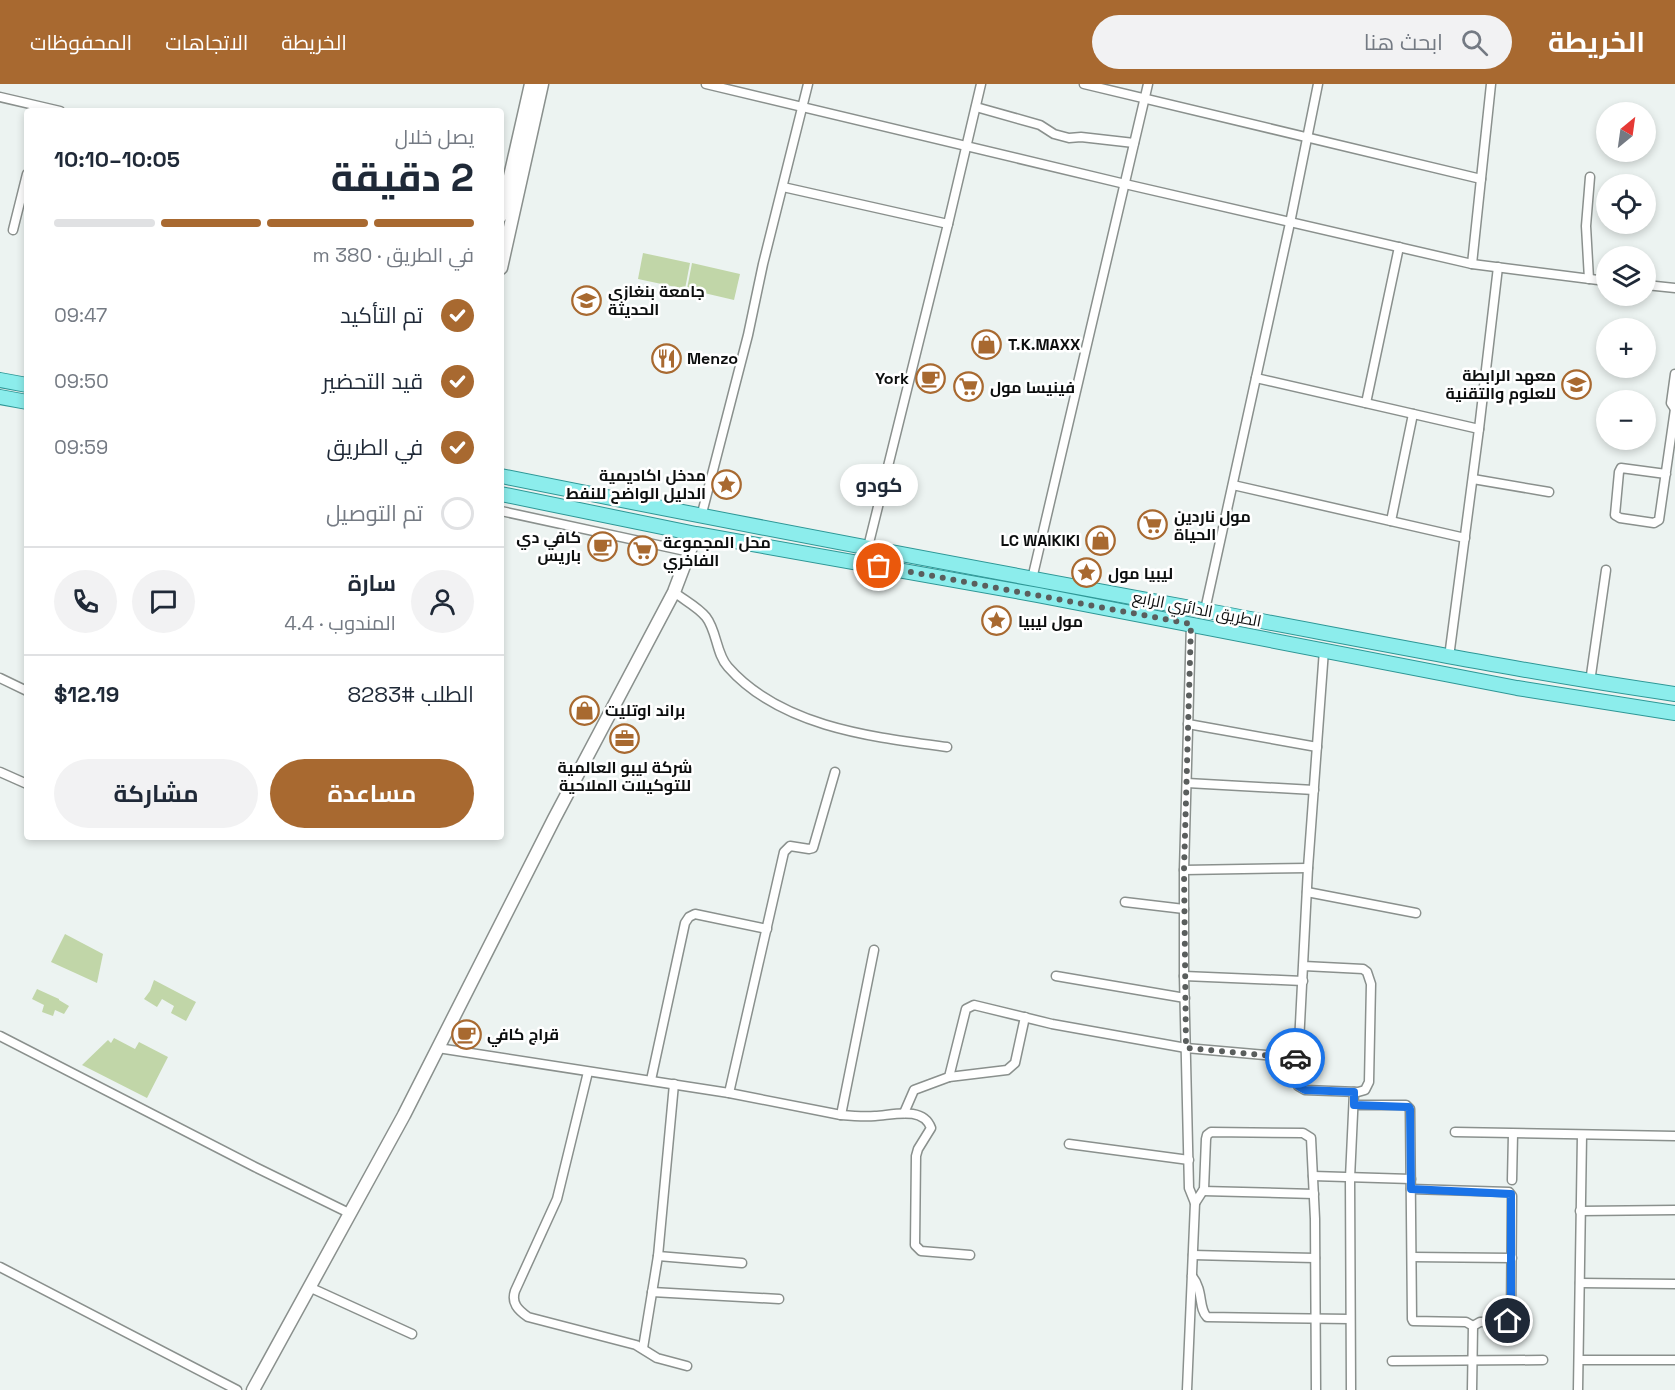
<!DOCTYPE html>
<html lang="ar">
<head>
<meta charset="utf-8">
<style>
  :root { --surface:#fff; --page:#f2f2f3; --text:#1f2937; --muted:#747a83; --line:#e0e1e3; --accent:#a86930 }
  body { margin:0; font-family:"Space Grotesk",Cairo,sans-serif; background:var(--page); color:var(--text); direction:rtl; height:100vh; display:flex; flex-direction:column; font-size:22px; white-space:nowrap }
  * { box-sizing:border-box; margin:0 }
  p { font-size:20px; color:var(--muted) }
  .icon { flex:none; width:33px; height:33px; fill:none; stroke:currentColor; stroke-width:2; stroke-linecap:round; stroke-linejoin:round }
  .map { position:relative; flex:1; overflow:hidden; direction:ltr }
  .drawer { position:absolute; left:24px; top:24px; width:480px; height:732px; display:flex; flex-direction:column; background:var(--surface); border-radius:6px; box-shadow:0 3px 9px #0003; direction:rtl }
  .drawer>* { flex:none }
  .needle { width:39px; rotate:29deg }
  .fabs { position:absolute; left:1596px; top:18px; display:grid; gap:12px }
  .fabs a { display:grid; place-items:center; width:60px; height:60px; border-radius:50%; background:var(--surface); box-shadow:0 3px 9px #0003; font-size:30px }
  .pin { position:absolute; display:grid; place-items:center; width:51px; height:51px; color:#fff; margin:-26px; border:3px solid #fff; border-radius:50%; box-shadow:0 2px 6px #0007 }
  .courier { position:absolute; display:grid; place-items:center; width:60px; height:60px; margin:-30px; border:4px solid #1a73e8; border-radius:50%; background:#fff; color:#222; box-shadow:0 2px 8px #0007 }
  .bubble { position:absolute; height:42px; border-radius:21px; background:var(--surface); box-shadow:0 3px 9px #0003; font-size:20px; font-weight:700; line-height:42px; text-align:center; direction:rtl }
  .head em { font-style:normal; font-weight:700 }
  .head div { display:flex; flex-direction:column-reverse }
  .head { display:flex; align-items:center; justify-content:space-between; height:102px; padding:0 30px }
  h1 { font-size:39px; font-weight:700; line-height:45px }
  .bar { display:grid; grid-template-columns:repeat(4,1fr); gap:9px 6px; align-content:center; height:72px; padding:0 30px }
  .bar i { height:8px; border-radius:4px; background:var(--line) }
  .bar .current { background:var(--accent) }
  .bar p { grid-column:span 4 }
  .line { display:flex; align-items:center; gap:15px; padding:0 30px; border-top:2px solid var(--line) }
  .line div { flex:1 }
  .round { display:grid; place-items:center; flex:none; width:63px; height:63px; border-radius:32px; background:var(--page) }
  ol { padding:0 30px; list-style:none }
  li { display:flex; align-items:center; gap:18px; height:66px }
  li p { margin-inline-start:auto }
  li .icon { padding:6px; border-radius:50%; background:var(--accent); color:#fff; stroke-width:4 }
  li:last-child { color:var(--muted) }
  li i { width:33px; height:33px; border:3px solid var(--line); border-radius:50% }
  .cta { display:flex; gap:12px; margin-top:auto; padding:12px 30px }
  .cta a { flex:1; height:69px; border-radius:36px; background:var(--accent); color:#fff; font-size:24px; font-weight:700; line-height:69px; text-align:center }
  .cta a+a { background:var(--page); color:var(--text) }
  header { display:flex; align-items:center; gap:36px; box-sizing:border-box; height:84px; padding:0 30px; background:var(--accent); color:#fff }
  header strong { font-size:28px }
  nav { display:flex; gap:33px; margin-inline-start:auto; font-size:21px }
  .search { width:420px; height:54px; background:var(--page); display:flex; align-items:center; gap:15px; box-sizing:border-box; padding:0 21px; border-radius:33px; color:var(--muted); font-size:22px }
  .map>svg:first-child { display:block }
</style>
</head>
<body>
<header>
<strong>الخريطة</strong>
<div class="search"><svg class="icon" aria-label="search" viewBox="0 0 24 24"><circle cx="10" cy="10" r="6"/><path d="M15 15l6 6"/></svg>ابحث هنا</div>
<nav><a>الخريطة</a><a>الاتجاهات</a><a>المحفوظات</a></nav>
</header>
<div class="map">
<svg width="1675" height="1306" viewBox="0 0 1675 1306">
  <rect width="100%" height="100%" fill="#ecf3f1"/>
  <g fill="#c1d6a8">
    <polygon points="643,169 690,179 685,205 638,195"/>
    <polygon points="692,179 740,190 734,216 687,205"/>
    <polygon points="65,850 103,870 97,899 51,878"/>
    <polygon points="154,896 196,918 186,937 171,929 174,922 162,915 157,923 144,915 150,907"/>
    <polygon points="37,905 59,915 59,916 69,922 64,930 55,926 53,932 42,928 44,921 32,915"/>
    <polygon points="114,954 135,965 139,958 168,973 147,1014 82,981 108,956 111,959"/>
  </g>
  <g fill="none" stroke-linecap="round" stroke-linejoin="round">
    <defs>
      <g id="street">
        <polyline points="706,0 1125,100 1472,180 1606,197"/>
        <polyline points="1084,0 1481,95"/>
        <polyline points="0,13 60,27"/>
        <polyline points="976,23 1040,41 1054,50 1069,54 1081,53 1134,59"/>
        <polyline points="783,103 948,140 981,0"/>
        <polyline points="13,146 27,90"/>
        <polyline points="1472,180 1491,0"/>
        <polyline points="1589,195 1586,142 1590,93"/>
        <polyline points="1646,201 1675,204"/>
        <polyline points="1675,290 1671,319 1675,325"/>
        <polyline points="1256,294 1479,345"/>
        <polyline points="1366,319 1399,163"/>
        <polyline points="1666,390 1621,384 1619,388 1615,431 1620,434 1654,439 1659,436 1675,325"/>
        <polyline points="1473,395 1549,408"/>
        <polyline points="1233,401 1465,454"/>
        <polyline points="501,427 690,468"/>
        <polyline points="701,433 748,251 763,180 808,0"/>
        <polyline points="1391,437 1413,330"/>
        <polyline points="868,463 948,140"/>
        <polyline points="1032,495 1148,0"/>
        <path d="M674 508C684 516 698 523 706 533 717 547 716 570 728 583 781 643 872 653 947 663"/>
        <polyline points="1205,526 1290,139 1318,0"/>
        <polyline points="1449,573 1479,345 1498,183"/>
        <polyline points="0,594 27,607"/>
        <polyline points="1590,598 1606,486"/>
        <polyline points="1188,640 1317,663"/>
        <polyline points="0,688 27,700"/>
        <polyline points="1187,699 1314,706"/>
        <polyline points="1184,786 1308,784"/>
        <polyline points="1307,808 1416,829"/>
        <polyline points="1125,818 1184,825"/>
        <polyline points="1304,882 1363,885 1367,888 1371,900 1369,998 1365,1006 1358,1008 1305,1006 1298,1002 1297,998 1308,784 1324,566"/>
        <polyline points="1056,892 1185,914"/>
        <polyline points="1184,892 1303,897"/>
        <polyline points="0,952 255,1083 351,1130"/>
        <path d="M438 964 729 1009 841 1031C852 1032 864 1033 875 1032 893 1031 923 1022 931 1044L918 1065 916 1072 915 1161 921 1167 970 1171"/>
        <path d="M588 988 557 1115 515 1207C511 1219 518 1226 528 1233L636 1261 657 1274 687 1282"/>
        <polyline points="949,993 1007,986 1015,979 1025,933"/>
        <polyline points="651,996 685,839 689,833 695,830 767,845"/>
        <polyline points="729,1009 784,768 790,762 809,765 813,764 835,688"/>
        <polyline points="1354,1021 1406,1021 1410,1025 1412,1235 1413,1237 1466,1238 1473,1242"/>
        <polyline points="904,1029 914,1006 949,993 966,925 974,921 1052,940 1186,964 1299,974"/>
        <polyline points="841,1031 874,866"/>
        <polyline points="1455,1048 1675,1052"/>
        <polyline points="1069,1060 1189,1076"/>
        <polyline points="1313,1092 1411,1095"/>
        <polyline points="1512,1096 1513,1050"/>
        <polyline points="1411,1105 1509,1108 1512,1112 1511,1235 1508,1237 1480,1238 1473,1242"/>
        <polyline points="1203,1107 1314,1110"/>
        <polyline points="1195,1119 1204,1105 1206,1055 1207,1051 1211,1048 1303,1049 1311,1054 1315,1135 1316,1306"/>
        <polyline points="1580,1127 1675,1126"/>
        <polyline points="1193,1171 1315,1174"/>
        <polyline points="658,1172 742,1179"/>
        <polyline points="1412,1173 1512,1174"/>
        <polyline points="0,1183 237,1306"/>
        <path d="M1192 1192C1204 1207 1198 1224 1207 1233L1350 1235"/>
        <polyline points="1580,1199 1675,1200"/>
        <polyline points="309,1203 412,1250"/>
        <polyline points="652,1208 779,1215"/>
        <polyline points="643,1264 658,1172 674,1000"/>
        <polyline points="1579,1276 1675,1276"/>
        <polyline points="1392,1277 1543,1276"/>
        <polyline points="1187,1306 1195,1119 1189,1104 1184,892 1184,786 1191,540"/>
        <polyline points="1351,1306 1350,1094 1354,1008"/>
        <polyline points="1472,1306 1473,1242"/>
        <polyline points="1578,1306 1582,1051"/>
      </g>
      <g id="secondary">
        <polyline points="501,132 531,0"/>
        <polyline points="501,184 542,0"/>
        <polyline points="253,1306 404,1031 554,735 674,508 696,450"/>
      </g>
      <g id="primary">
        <polyline points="0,296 27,301"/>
        <polyline points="0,313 27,318"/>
        <path d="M501 392C734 439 968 483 1202 526 1360 555 1516 587 1675 610"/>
        <polyline points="501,410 696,450 1038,511 1517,604 1675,629"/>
      </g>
    </defs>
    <use href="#street" stroke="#8a908d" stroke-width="11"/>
    <use href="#secondary" stroke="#8a908d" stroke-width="15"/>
    <use href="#primary" stroke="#2e9796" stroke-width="16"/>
    <use href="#street" stroke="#fff" stroke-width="8"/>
    <use href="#secondary" stroke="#fff" stroke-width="12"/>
    <use href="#primary" stroke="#8cedec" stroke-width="14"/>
  </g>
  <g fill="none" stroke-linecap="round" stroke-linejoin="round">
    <polyline stroke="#5a5e5d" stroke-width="6" stroke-dasharray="0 10.8" points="879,482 1191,540 1184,786 1186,964 1295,974"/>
    <polyline stroke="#1a73e8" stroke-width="8" points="1295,974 1299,974 1298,1002 1305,1006 1354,1008 1354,1021 1409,1023 1410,1025 1411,1105 1511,1110 1511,1233 1508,1237"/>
  </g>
  <defs>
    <symbol id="university-ring" viewBox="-11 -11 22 22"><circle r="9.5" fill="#fff" stroke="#a86930" stroke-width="1.5"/><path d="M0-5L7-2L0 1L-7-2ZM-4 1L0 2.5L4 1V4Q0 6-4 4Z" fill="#a86930"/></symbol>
    <symbol id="shop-ring" viewBox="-11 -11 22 22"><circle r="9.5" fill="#fff" stroke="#a86930" stroke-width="1.5"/><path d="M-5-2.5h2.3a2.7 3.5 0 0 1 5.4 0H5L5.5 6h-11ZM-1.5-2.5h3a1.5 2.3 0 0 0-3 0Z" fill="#a86930"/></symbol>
    <symbol id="restaurant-ring" viewBox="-11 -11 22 22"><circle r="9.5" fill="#fff" stroke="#a86930" stroke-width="1.5"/><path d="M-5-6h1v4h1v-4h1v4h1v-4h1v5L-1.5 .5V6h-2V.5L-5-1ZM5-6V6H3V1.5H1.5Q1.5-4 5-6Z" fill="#a86930"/></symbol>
    <symbol id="cafe-ring" viewBox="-11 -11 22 22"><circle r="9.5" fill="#fff" stroke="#a86930" stroke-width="1.5"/><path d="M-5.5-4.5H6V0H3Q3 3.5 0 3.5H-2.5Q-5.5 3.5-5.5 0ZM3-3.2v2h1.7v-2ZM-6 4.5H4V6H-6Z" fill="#a86930"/></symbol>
    <symbol id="supermarket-ring" viewBox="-11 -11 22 22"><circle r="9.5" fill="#fff" stroke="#a86930" stroke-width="1.5"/><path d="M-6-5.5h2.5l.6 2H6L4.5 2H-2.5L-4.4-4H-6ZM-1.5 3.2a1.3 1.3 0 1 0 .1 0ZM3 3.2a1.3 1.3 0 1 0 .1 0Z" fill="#a86930"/></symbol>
    <symbol id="sight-ring" viewBox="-11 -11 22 22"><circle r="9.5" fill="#fff" stroke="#a86930" stroke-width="1.5"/><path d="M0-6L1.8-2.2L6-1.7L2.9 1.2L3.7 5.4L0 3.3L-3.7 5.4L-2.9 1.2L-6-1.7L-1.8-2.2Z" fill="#a86930"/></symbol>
    <symbol id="office-ring" viewBox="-11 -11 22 22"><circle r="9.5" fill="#fff" stroke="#a86930" stroke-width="1.5"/><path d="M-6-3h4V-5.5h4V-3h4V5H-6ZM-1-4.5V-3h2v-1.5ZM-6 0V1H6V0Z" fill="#a86930"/></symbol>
  </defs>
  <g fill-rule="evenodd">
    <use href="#university-ring" x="570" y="200" width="33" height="33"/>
    <use href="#shop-ring" x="970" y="244" width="33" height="33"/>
    <use href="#restaurant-ring" x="650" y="258" width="33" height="33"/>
    <use href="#cafe-ring" x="914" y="278" width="33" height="33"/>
    <use href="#university-ring" x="1560" y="284" width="33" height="33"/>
    <use href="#supermarket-ring" x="952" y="286" width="33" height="33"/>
    <use href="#sight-ring" x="710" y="384" width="33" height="33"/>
    <use href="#supermarket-ring" x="1136" y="424" width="33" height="33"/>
    <use href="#shop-ring" x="1084" y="440" width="33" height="33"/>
    <use href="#cafe-ring" x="586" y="446" width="33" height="33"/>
    <use href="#supermarket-ring" x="626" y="450" width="33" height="33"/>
    <use href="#sight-ring" x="1070" y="472" width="33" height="33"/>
    <use href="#sight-ring" x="980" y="520" width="33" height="33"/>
    <use href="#shop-ring" x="568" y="610" width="33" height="33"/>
    <use href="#office-ring" x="608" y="638" width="33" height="33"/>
    <use href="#cafe-ring" x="450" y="934" width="33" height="33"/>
  </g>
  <g text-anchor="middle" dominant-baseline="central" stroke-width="5" stroke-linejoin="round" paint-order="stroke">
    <g font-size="16" font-weight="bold" fill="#0c0e0e" stroke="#fff" text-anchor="start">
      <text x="608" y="207">جامعة بنغازي<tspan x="608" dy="18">الحديثة</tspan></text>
      <text x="1008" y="260">T.K.MAXX</text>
      <text x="687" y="274">Menzo</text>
      <text x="1556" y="291" text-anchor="end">معهد الرابطة<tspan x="1556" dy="18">للعلوم والتقنية</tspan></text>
      <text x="909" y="294" text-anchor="end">York</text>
      <text x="990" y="303">فينيسا مول</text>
      <text x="706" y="391" text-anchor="end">مدخل اكاديمية<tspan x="706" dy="18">الدليل الواضح للنفط</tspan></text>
      <text x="1174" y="432">مول ناردين<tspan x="1174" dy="18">الحياة</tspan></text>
      <text x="581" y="453" text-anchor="end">كافي دي<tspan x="581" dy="18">باريس</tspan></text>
      <text x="1080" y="456" text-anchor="end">LC WAIKIKI</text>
      <text x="663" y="458">محل المجموعة<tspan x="663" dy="18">الفاخري</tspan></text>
      <text x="1108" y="489">ليبيا مول</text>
      <text x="1018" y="537">مول ليبيا</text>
      <text x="605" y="626">براند اوتليت</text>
      <text x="625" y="683" text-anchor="middle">شركة ليبو العالمية<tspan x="625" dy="18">للتوكيلات الملاحية</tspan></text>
      <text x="487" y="950">قراج كافي</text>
    </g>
    <g font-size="16" fill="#0c0e0e" stroke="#fff">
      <text transform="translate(1197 525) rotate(11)">الطريق الدائري الرابع</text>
    </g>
  </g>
</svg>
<div class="fabs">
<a><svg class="needle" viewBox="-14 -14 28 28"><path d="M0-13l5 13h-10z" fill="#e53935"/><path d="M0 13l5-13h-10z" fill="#747a83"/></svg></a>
<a><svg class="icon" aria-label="locate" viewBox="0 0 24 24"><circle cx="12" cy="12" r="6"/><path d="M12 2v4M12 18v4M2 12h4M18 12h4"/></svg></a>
<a><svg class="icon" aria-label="layers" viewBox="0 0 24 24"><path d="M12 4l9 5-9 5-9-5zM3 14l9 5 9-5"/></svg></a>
<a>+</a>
<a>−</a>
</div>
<div class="pin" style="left:879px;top:482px;background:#ea580c"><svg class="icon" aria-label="bag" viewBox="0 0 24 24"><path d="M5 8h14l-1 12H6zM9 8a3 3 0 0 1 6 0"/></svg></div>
<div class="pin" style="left:1508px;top:1237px;background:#1f2937"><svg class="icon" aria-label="home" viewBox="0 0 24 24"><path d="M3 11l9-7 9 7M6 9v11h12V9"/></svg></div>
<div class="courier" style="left:1295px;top:974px"><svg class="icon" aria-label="car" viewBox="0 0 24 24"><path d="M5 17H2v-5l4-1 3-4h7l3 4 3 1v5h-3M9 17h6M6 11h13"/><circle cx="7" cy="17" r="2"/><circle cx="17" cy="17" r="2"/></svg></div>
<div class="bubble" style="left:840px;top:380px;width:78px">كودو</div>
<section class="drawer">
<div class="head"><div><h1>2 دقيقة</h1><p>يصل خلال</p></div><em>10:05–10:10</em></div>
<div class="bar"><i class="current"></i><i class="current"></i><i class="current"></i><i></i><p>في الطريق · 380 m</p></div>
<ol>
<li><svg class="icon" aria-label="check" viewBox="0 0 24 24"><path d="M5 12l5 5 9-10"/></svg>تم التأكيد<p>09:47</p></li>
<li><svg class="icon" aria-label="check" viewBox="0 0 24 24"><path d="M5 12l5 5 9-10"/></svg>قيد التحضير<p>09:50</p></li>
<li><svg class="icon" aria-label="check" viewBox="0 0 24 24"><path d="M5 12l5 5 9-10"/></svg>في الطريق<p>09:59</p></li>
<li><i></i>تم التوصيل</li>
</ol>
<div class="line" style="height:108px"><a class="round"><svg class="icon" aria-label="person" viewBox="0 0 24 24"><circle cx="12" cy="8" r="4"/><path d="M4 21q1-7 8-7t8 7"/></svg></a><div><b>سارة</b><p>المندوب · 4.4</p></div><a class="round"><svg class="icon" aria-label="chat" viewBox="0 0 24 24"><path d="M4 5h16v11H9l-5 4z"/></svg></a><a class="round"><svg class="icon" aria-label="phone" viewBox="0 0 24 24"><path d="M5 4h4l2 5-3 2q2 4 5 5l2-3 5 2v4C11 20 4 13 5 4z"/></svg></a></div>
<div class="line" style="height:78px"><div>الطلب #8283</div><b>$12.19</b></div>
<div class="cta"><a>مساعدة</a><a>مشاركة</a></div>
</section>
</div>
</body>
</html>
